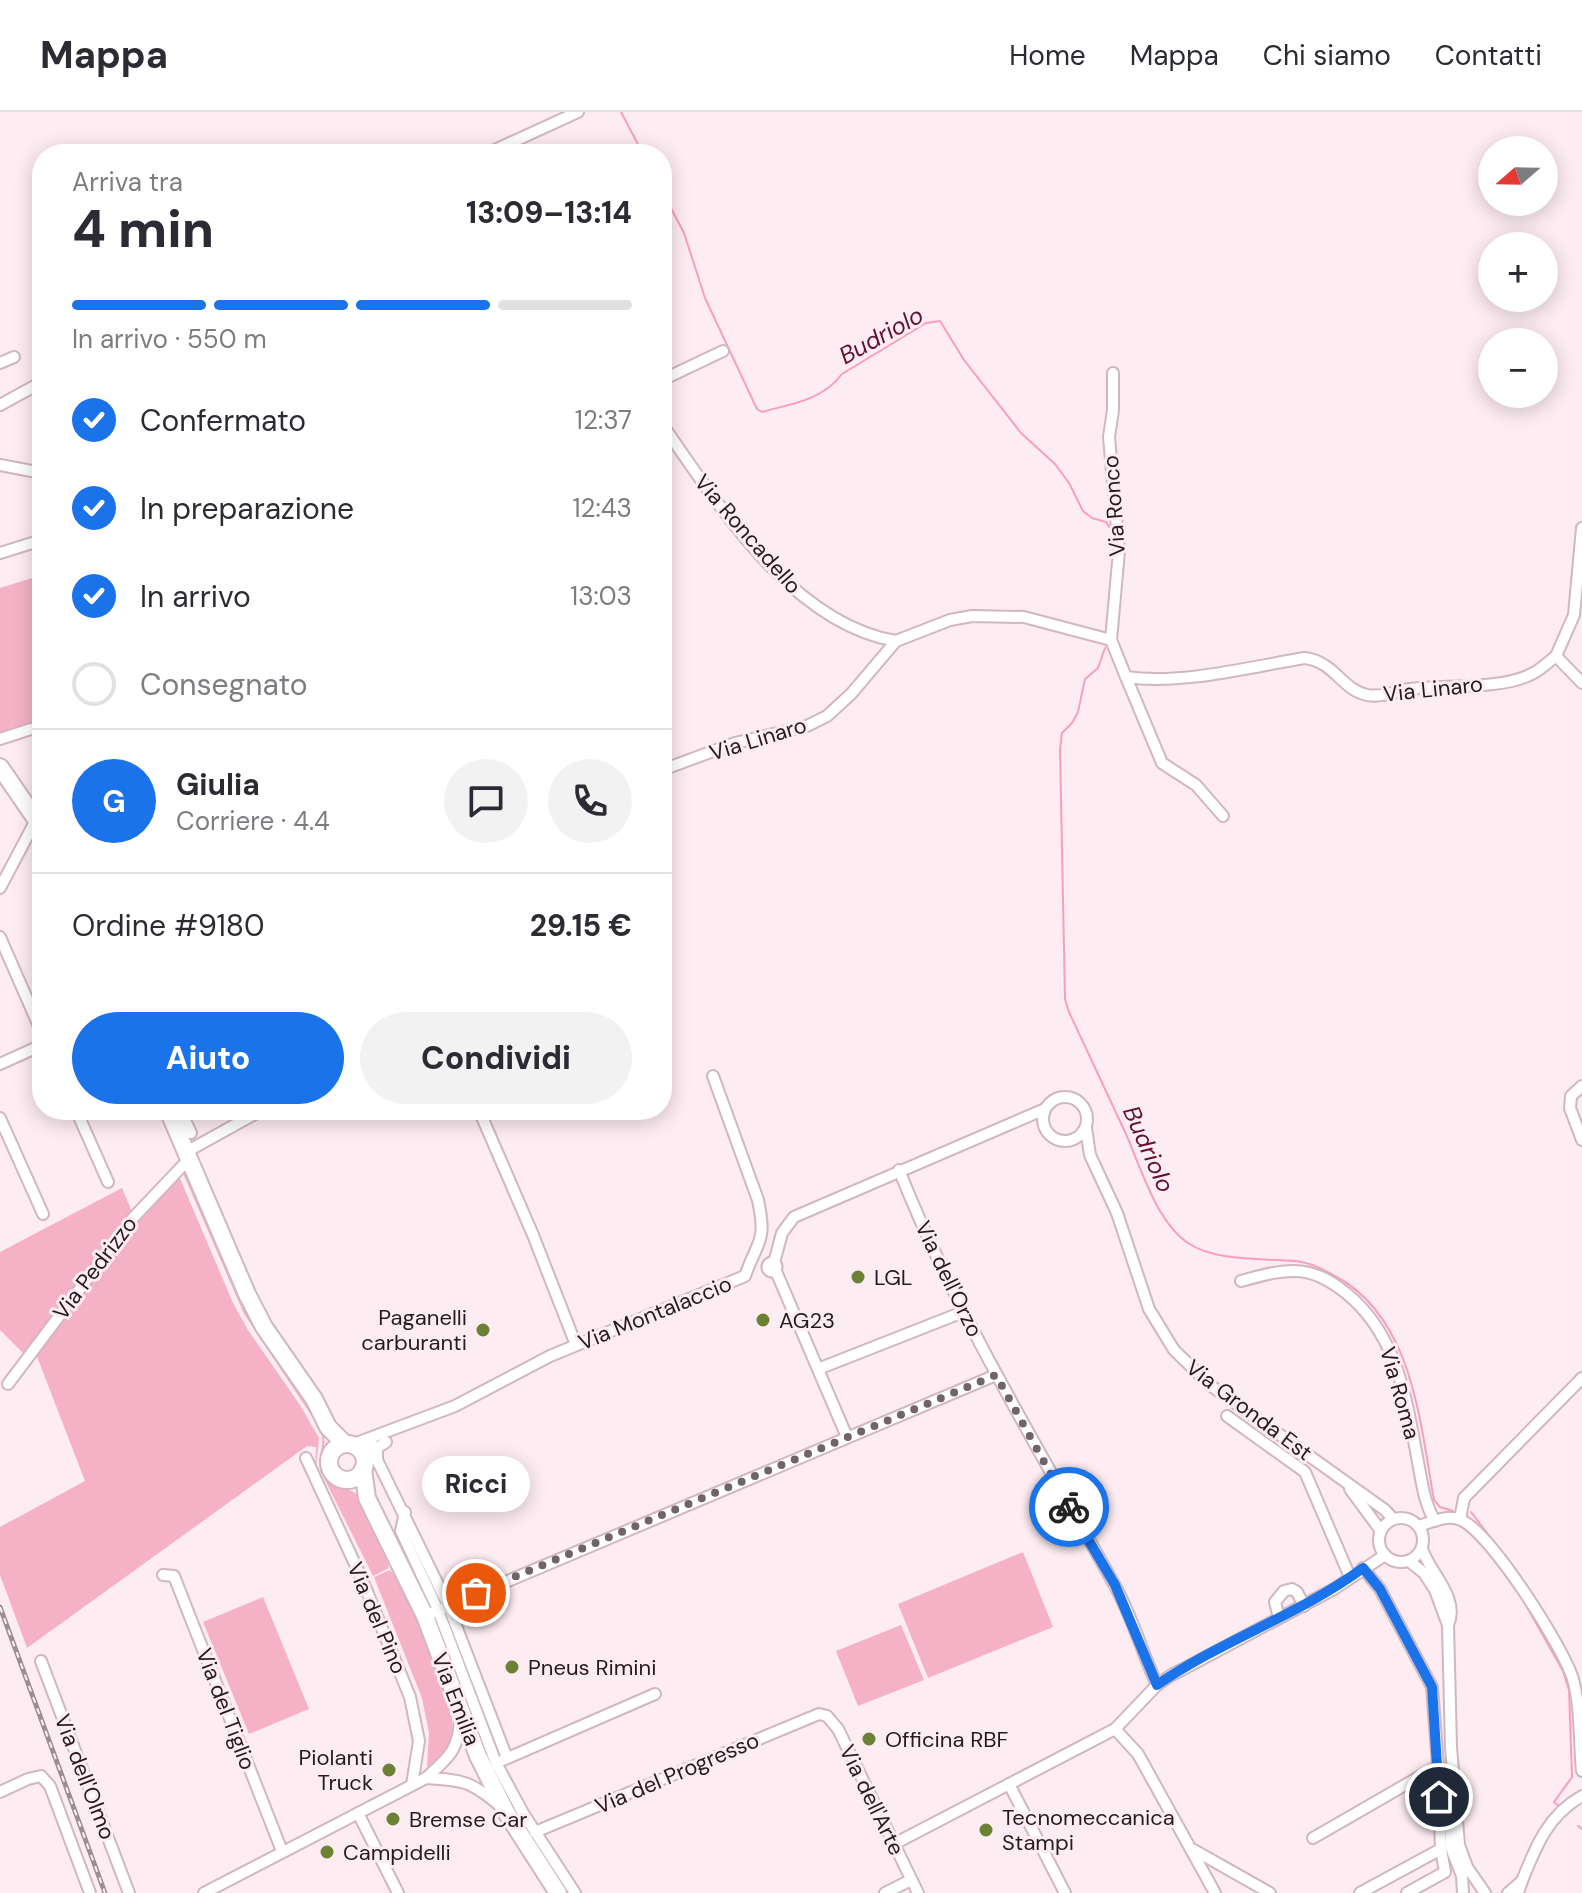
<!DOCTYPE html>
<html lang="it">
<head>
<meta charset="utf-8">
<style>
  :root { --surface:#fff; --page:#f2f2f3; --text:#2b2b33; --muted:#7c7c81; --line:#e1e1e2; --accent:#1a73e8 }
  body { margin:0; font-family:"DM Sans",sans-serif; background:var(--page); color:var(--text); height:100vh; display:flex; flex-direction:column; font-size:30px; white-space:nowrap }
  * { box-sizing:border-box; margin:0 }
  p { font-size:26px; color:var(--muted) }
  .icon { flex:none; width:44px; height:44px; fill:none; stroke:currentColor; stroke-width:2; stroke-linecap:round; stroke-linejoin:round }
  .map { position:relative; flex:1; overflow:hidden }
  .side { position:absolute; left:32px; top:32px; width:640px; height:976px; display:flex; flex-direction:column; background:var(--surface); border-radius:32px; box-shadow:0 4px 20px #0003 }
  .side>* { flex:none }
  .needle { width:52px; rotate:250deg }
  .controls { position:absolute; left:1478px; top:24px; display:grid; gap:16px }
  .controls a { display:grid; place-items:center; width:80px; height:80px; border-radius:50%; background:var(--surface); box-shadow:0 4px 20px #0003; font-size:40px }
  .pin { position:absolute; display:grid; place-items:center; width:68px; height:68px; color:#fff; margin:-34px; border:4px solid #fff; border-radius:50%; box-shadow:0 2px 8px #0007 }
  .courier { position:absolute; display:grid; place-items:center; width:80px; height:80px; margin:-40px; border:6px solid #1a73e8; border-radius:50%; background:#fff; color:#222; box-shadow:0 2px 10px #0007 }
  .bubble { position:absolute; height:56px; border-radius:28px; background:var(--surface); box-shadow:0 4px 20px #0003; font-size:26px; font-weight:800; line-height:56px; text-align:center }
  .overview em { font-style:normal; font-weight:800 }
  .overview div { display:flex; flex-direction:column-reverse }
  .overview { display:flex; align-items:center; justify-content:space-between; height:136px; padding:0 40px }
  h1 { font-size:52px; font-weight:800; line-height:60px }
  .bar { display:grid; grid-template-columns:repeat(4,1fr); gap:12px 8px; align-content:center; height:96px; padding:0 40px }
  .bar i { height:10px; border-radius:6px; background:var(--line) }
  .bar .current { background:var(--accent) }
  .bar p { grid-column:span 4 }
  .line { display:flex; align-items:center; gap:20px; padding:0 40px; border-top:2px solid var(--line) }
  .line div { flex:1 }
  .round { display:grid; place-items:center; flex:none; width:84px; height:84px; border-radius:42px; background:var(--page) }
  ol { padding:0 40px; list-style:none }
  li { display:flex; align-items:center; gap:24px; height:88px }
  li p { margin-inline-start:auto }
  li .icon { padding:8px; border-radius:50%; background:var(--accent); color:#fff; stroke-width:4 }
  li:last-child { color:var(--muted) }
  li i { width:44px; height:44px; border:4px solid var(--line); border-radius:50% }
  .button { display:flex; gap:16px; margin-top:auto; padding:16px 40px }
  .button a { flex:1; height:92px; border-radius:48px; background:var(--accent); color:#fff; font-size:32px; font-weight:800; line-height:92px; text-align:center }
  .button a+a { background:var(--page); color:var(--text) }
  header { display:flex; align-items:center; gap:48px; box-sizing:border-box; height:112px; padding:0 40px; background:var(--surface); border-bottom:2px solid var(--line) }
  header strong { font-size:38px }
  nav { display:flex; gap:44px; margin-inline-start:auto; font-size:28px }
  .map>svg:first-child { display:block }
</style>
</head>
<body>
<header>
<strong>Mappa</strong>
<nav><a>Home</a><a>Mappa</a><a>Chi siamo</a><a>Contatti</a></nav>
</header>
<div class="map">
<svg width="1582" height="1781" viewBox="0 0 1582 1781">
  <rect width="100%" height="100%" fill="#fdecf1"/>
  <g fill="#f5b2c7">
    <polygon points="42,463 42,630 38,611 0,623 0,476"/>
    <path d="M182 1059H187C207 1106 224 1162 250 1206 271 1241 299 1273 319 1309 332 1333 317 1347 325 1362 332 1376 350 1374 360 1385L381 1429 389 1456 373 1464 320 1358C317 1340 327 1333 319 1315L244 1202Z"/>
    <polygon points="179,1064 233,1191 248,1218 300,1293 319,1326 316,1358 369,1465 367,1466 315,1358 316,1335 307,1334 27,1536 0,1463 0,1415 85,1369 36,1242 135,1110"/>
    <polygon points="122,1076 132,1100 27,1242 24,1242 0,1218 0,1140"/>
    <polygon points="1023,1440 1053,1515 928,1566 898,1492"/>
    <path d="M390 1458 407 1478 452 1591 449 1593C458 1620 450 1639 427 1655L429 1621 422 1586 374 1465Z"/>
    <polygon points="263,1485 309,1597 249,1622 203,1510"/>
    <polygon points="901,1513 924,1568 858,1594 836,1539"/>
  </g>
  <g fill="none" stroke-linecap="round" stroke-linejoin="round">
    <g stroke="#f99ebc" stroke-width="2">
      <polyline points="621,0 643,42"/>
      <path d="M662 79 684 121 705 186 757 297 762 300C791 292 823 288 842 262L926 211 940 209 964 248 1021 321 1055 352 1069 371 1083 399 1092 406 1106 410 1113 421"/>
      <polyline points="1106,521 1111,467"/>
      <path d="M1105 536 1098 556 1085 567 1078 600 1072 611 1062 621 1060 637 1065 887 1069 900C1088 941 1107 981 1126 1022 1141 1056 1156 1109 1188 1131 1216 1150 1263 1146 1295 1149 1308 1150 1323 1157 1335 1164 1413 1205 1420 1311 1434 1388L1440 1395 1453 1399"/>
      <polyline points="1471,1400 1509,1450"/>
      <polyline points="1513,1456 1529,1477"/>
      <polyline points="1523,1488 1563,1559 1569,1578 1572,1665 1554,1690 1559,1694"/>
      <polyline points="1578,1714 1582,1717"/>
    </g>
    <defs>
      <g id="minor">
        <polyline points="486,42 578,0"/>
        <polyline points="0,251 14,245"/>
        <polyline points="662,268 723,239"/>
        <polyline points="0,293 42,270"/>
        <path d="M662 312C718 392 792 512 896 529"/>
        <polyline points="0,353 42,361"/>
        <polyline points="0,441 42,428"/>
        <polyline points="1111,528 1119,439 1109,325 1113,298 1113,261"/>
        <polyline points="1556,544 1574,503 1582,416"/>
        <polyline points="1556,544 1582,571"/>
        <polyline points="1126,565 1162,651 1196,673 1223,704"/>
        <polyline points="0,627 31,617"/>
        <path d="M662 658 735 631 807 614 827 604 851 582 896 529 950 508 972 504 1024 505 1111 528 1126 565C1182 573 1249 555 1305 546 1335 550 1342 578 1367 583 1381 586 1396 579 1409 577 1446 572 1506 579 1537 559 1543 555 1550 549 1556 544"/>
        <polyline points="0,776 36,708"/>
        <polyline points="0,825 42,921"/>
        <polyline points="0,952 42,933"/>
        <polyline points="1582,974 1571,984 1570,996 1582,1028"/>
        <circle cx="1065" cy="1007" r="22"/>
        <polyline points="76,998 108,1070"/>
        <polyline points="180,998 191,1021"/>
        <polyline points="479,998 533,1123 576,1233"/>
        <polyline points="0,1006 43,1102"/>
        <polyline points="1086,1016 1090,1043 1117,1101 1149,1197 1174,1238 1210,1273 1385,1398 1393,1407"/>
        <polyline points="186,1040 262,998"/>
        <path d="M899 1058C957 1203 1038 1336 1114 1472 1132 1504 1142 1540 1157 1573"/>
        <circle cx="772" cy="1155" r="4.5"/>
        <polyline points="774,1151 782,1121 794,1105 1045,997"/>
        <polyline points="775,1157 847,1325"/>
        <path d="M1241 1169C1291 1155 1313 1151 1354 1188 1399 1230 1407 1292 1418 1350 1422 1371 1424 1391 1435 1409"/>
        <polyline points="818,1257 963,1200"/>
        <polyline points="8,1272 133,1106 189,1047"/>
        <polyline points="1227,1304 1305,1360 1350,1465"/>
        <polyline points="386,1330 377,1336 377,1348 448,1493 507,1646"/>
        <path d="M351 1333 455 1294 550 1244 745 1164C758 1127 767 1131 758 1088L713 964"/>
        <polyline points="306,1346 361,1465 410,1585 419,1629 412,1673"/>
        <polyline points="365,1351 372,1327"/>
        <polyline points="1350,1377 1381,1419"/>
        <polyline points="405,1400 401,1419 438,1498 496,1651 523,1701 575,1781"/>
        <circle cx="1401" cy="1428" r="22"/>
        <polyline points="1460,1407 1464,1386 1582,1266"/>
        <path d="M1419 1414C1431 1410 1448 1402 1461 1408 1491 1421 1563 1535 1573 1567 1581 1596 1579 1629 1582 1659"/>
        <path d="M1422 1437C1430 1461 1460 1486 1448 1513L1451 1635 1459 1733 1467 1755 1485 1781"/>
        <polyline points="1409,1449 1424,1461 1435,1478 1448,1513"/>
        <polyline points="163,1463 174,1464 282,1739"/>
        <polyline points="425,1504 996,1263"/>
        <polyline points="1279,1506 1275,1490 1284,1479 1292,1477 1297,1480 1304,1494"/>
        <polyline points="41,1549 129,1781"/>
        <polyline points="1115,1617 1138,1642 1215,1781"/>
        <polyline points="503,1648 655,1582"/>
        <path d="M426 1666C463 1668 471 1669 500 1694"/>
        <polyline points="1009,1672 1065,1781"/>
        <polyline points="0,1680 28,1667 41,1664 50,1674 90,1781"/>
        <polyline points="1450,1697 1451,1736 1462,1764 1463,1781"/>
        <polyline points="358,1701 398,1781"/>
        <polyline points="535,1720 819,1602 827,1604 838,1617 918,1781"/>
        <polyline points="1313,1726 1438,1654 1432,1575 1380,1477 1363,1456"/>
        <polyline points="894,1732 1115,1617 1157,1573 1170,1564 1334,1477 1385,1443"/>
        <polyline points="1194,1738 1270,1781"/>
        <path d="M1522 1769C1536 1734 1548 1703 1582 1684"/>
        <path d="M204 1781 426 1666C448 1646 459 1638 460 1607"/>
        <polyline points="885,1781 911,1768"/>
        <polyline points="1360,1781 1441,1737 1438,1654"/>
        <polyline points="1407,1781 1445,1760 1441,1737"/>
        <polyline points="1508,1781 1522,1769 1518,1781"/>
      </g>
      <g id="primary">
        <polyline points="0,655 42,716"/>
        <polyline points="168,998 247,1182 264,1215 314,1287 328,1315 345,1332"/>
        <circle cx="347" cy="1350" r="18"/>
        <polyline points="363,1357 367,1386 425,1504 478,1644 506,1700 558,1781"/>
      </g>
    </defs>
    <use href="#minor" stroke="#d1b7bf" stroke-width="14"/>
    <use href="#primary" stroke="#d1b7bf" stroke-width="20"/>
    <use href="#minor" stroke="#fff" stroke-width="10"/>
    <use href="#primary" stroke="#fff" stroke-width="16"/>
    <defs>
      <polyline id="rail" points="0,1495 105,1781"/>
    </defs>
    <use href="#rail" stroke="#9b8e92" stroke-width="5"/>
    <use href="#rail" stroke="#fdecf1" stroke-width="2" stroke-dasharray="6" stroke-linecap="butt"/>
  </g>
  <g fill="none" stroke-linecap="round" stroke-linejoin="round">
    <polyline stroke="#716468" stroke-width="8" stroke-dasharray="0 14.4" points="476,1481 996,1263 1069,1395"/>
    <path stroke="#1a73e8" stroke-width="10" d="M1069 1395 1115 1473 1157 1573C1222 1528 1299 1503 1363 1456L1380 1477 1432 1575 1439 1685"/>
  </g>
  <g fill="#6b8234" stroke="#fdecf1" stroke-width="3">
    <circle cx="858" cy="1165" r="8"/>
    <circle cx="763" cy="1208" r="8"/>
    <circle cx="483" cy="1218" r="8"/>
    <circle cx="512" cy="1555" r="8"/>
    <circle cx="869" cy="1627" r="8"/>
    <circle cx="389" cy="1658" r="8"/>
    <circle cx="393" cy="1707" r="8"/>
    <circle cx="986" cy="1718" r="8"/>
    <circle cx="327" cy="1740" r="8"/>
  </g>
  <g text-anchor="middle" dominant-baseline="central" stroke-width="6" stroke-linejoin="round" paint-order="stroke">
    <g font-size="22" fill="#251b1e" stroke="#fdecf1">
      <text transform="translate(1114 394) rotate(-94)">Via Ronco</text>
      <text transform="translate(748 422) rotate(49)">Via Roncadello</text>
      <text transform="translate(1433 577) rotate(-6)">Via Linaro</text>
      <text transform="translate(758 627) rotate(-17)">Via Linaro</text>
      <text transform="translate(95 1156) rotate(-53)">Via Pedrizzo</text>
      <text transform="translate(949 1167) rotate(64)">Via dell'Orzo</text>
      <text transform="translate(655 1201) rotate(-22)">Via Montalaccio</text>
      <text transform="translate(1400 1281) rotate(74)">Via Roma</text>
      <text transform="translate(1249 1298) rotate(37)">Via Gronda Est</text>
      <text transform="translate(377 1506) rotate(67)">Via del Pino</text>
      <text transform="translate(456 1587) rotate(69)">Via Emilia</text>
      <text transform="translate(226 1597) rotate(69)">Via del Tiglio</text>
      <text transform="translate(677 1661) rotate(-23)">Via del Progresso</text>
      <text transform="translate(85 1665) rotate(69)">Via dell'Olmo</text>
      <text transform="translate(872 1688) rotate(64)">Via dell'Arte</text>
    </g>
    <g font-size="22" fill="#251b1e" stroke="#fdecf1" text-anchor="start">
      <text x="874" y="1165">LGL</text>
      <text x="467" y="1205" text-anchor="end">Paganelli<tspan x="467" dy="25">carburanti</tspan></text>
      <text x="779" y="1208">AG23</text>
      <text x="528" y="1555">Pneus Rimini</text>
      <text x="885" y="1627">Officina RBF</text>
      <text x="373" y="1645" text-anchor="end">Piolanti<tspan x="373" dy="25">Truck</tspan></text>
      <text x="1002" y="1705">Tecnomeccanica<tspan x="1002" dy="25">Stampi</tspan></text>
      <text x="409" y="1707">Bremse Car</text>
      <text x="343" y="1740">Campidelli</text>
    </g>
    <g font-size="24" font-style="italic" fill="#5f1034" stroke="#fdecf1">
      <text transform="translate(881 223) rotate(-29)">Budriolo</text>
      <text transform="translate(1149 1037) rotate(66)">Budriolo</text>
    </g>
  </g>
</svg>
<div class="controls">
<a><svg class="needle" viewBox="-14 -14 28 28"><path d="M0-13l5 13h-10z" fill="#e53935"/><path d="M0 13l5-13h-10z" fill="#7c7c81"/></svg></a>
<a>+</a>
<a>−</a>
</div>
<div class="pin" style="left:476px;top:1481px;background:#ea580c"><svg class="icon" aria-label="bag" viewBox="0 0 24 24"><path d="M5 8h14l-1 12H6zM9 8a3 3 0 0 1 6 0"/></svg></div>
<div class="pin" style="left:1439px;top:1685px;background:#1f2937"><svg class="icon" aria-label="home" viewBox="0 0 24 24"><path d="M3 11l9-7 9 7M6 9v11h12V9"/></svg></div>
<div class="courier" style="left:1069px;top:1395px"><svg class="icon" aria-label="bike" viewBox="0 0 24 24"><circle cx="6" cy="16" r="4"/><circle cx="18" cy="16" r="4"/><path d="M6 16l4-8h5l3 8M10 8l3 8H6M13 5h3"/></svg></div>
<div class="bubble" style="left:422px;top:1344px;width:108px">Ricci</div>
<section class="side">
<div class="overview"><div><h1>4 min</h1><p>Arriva tra</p></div><em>13:09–13:14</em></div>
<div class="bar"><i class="current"></i><i class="current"></i><i class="current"></i><i></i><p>In arrivo · 550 m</p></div>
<ol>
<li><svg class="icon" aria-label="check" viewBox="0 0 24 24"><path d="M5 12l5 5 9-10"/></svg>Confermato<p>12:37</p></li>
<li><svg class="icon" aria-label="check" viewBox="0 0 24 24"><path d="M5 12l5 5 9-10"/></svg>In preparazione<p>12:43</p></li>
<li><svg class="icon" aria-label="check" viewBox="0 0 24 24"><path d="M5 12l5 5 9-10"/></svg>In arrivo<p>13:03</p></li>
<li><i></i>Consegnato</li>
</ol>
<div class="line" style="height:144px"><b class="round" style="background:var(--accent);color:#fff">G</b><div><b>Giulia</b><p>Corriere · 4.4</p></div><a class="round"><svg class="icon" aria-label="chat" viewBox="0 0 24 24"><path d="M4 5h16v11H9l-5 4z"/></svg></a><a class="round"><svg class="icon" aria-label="phone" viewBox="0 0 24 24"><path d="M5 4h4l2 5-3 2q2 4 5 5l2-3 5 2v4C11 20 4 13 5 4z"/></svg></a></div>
<div class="line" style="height:104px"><div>Ordine #9180</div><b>29.15 €</b></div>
<div class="button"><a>Aiuto</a><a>Condividi</a></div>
</section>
</div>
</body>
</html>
